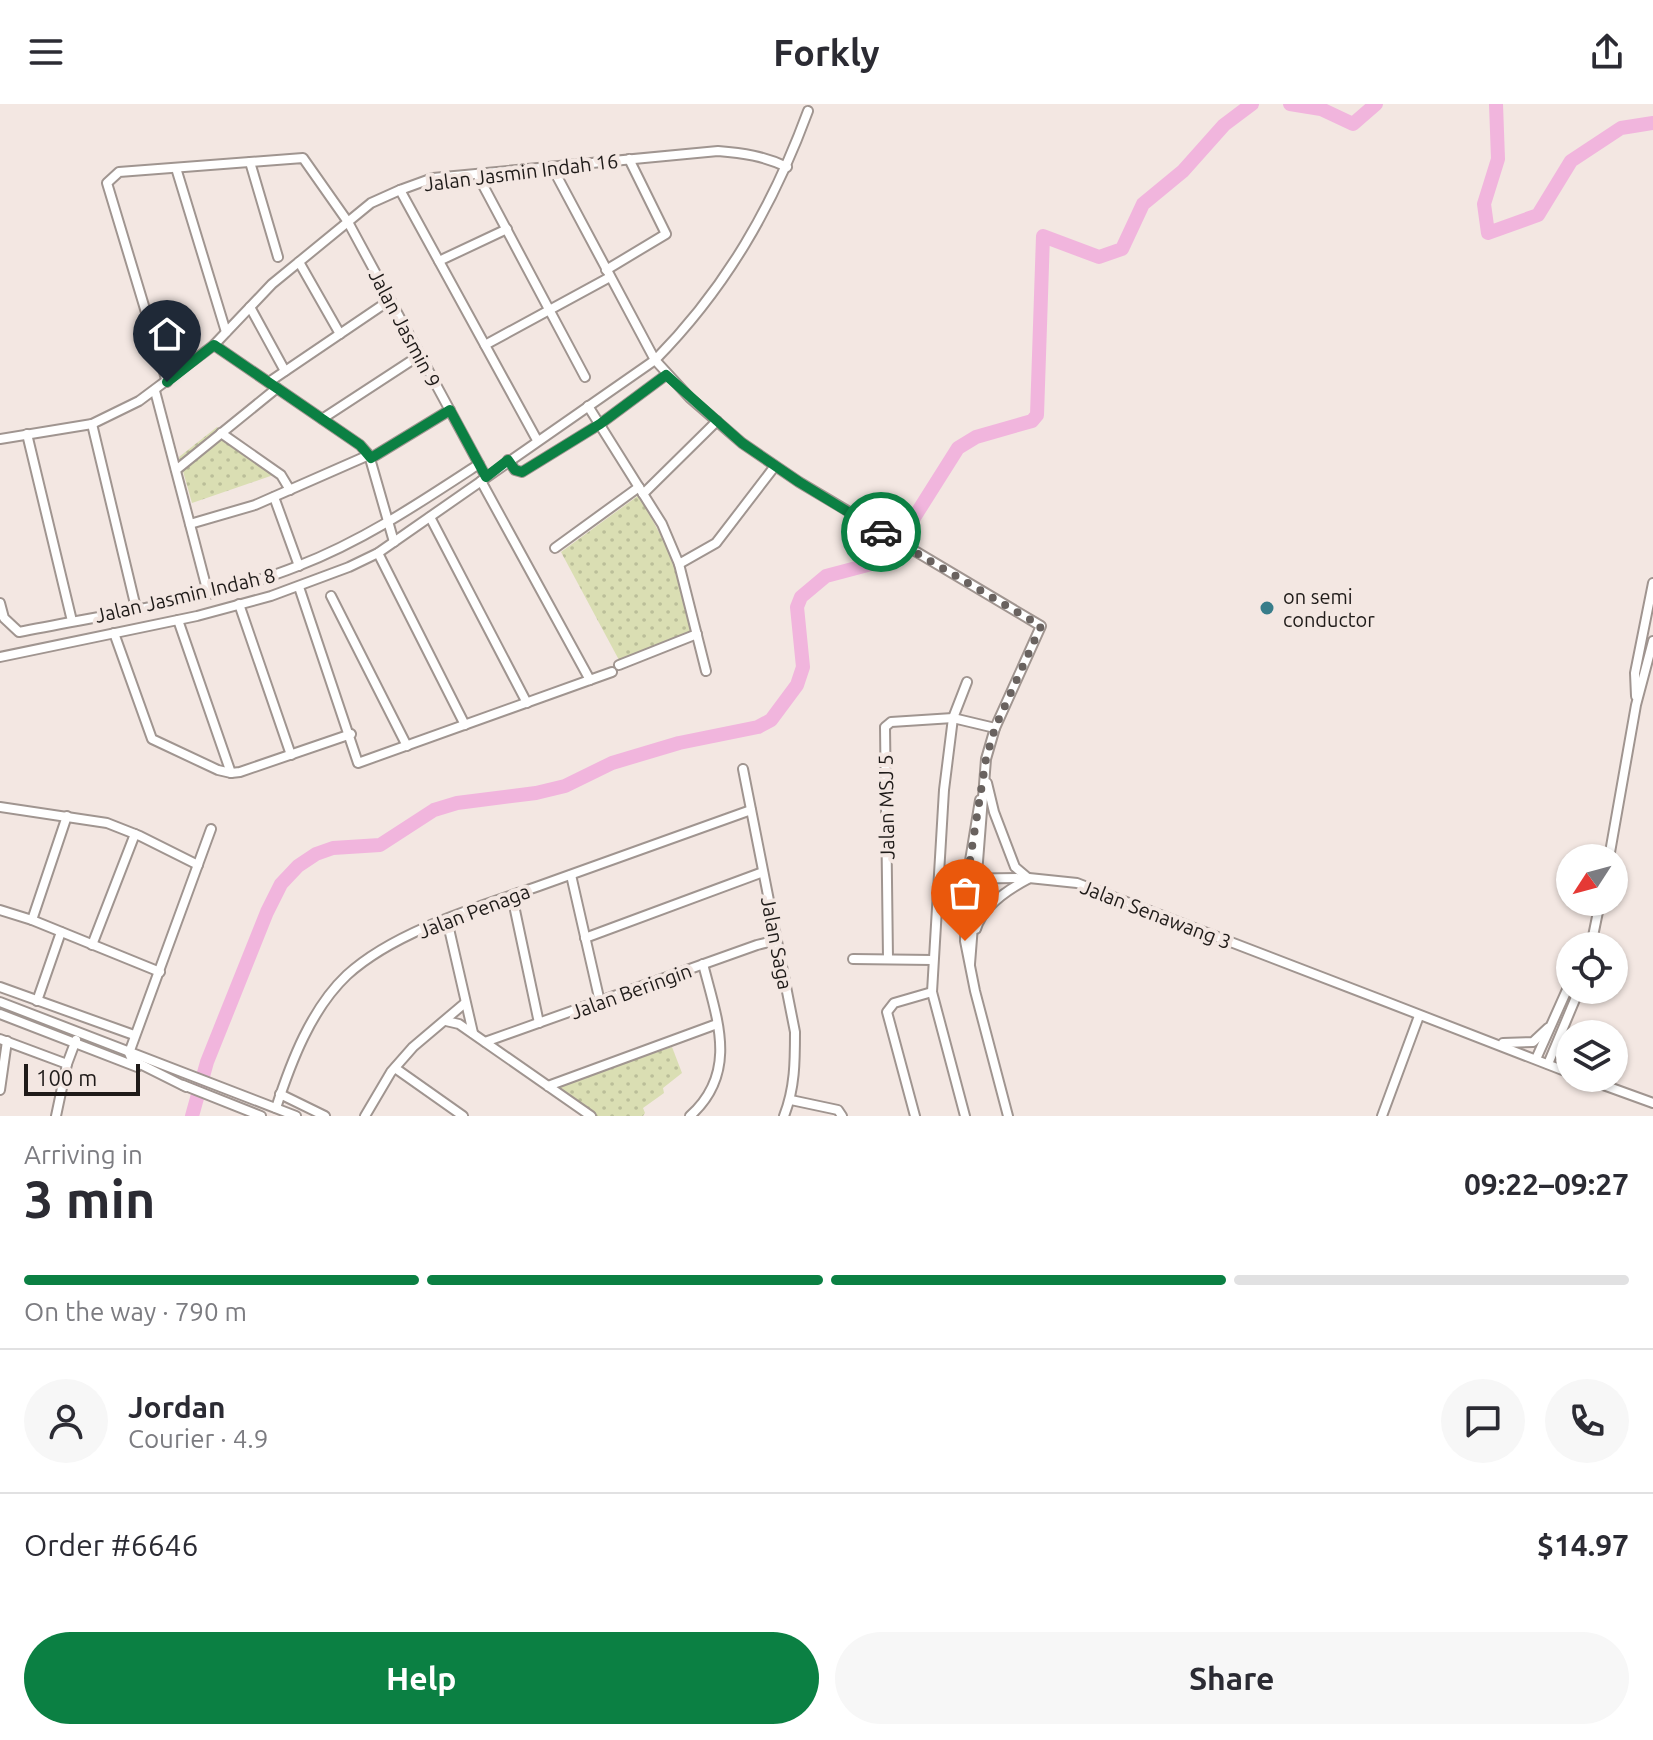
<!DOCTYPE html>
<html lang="en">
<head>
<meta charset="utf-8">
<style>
  :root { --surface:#fff; --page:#f7f7f7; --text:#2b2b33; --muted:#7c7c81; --line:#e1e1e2; --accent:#0b8043 }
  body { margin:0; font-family:Ubuntu,sans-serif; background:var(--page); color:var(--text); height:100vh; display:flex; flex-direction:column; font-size:30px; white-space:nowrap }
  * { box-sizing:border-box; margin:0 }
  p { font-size:26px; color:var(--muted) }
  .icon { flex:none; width:44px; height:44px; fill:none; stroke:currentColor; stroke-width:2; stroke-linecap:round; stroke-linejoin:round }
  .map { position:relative; height:1012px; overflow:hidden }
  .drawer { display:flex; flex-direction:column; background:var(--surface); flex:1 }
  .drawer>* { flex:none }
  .needle { width:52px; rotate:234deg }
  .fabs { position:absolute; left:1556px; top:740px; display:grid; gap:16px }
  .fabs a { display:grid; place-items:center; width:72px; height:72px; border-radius:50%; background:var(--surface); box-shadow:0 2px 6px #0004; font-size:40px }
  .scale { position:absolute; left:24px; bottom:20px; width:116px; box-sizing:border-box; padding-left:8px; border:4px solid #1f1b19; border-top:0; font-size:22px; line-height:28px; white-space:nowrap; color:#1f1b19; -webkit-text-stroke:6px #f3e7e2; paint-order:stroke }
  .pin { position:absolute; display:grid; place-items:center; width:68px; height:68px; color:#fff; margin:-82px -34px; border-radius:50% 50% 50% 0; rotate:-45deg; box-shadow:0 0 8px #0007 }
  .pin .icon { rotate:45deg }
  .courier { position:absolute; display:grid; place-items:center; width:80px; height:80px; margin:-40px; border:6px solid #0b8043; border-radius:50%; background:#fff; color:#222; box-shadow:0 2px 10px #0007 }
  .headline em { font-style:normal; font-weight:600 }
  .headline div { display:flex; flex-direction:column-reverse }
  .headline { display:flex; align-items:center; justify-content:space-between; height:136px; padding:0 24px }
  h1 { font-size:52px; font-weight:600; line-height:60px }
  .bar { display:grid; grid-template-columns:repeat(4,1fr); gap:12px 8px; align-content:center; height:96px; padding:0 24px }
  .bar i { height:10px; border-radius:6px; background:var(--line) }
  .bar .on { background:var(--accent) }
  .bar p { grid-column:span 4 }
  .line { display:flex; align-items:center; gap:20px; padding:0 24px; border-top:2px solid var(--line) }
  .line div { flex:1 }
  .round { display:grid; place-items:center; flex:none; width:84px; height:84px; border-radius:42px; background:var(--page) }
  .action { display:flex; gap:16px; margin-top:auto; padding:16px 24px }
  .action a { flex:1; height:92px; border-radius:48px; background:var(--accent); color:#fff; font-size:32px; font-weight:600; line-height:92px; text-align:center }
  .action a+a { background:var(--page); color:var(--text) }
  header { display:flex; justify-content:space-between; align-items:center; height:104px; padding:0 24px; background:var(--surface); font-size:36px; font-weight:600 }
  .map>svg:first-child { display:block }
</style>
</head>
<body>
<header><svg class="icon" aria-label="menu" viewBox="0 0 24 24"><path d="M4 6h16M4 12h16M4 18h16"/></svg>Forkly<svg class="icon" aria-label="share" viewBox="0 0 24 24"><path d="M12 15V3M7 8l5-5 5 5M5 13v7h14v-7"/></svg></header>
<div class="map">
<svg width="1653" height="1012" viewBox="0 0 1653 1012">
  <defs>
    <pattern id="grass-dots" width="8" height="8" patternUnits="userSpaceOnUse" patternTransform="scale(2)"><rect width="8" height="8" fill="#dadeb3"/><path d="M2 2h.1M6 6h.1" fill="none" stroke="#bbbe99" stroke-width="1.8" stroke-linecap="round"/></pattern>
  </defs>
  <rect width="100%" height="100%" fill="#f3e7e2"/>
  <g fill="url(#grass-dots)">
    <polygon points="217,323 282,368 192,399 179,353"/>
    <polygon points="639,391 676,460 693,528 619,556 561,448"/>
    <polygon points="672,943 682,969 663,984 664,989 643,1004 645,1009 643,1012 594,1012 552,984"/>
  </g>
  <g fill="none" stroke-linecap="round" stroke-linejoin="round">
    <g stroke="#f1b5dd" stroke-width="14">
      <polyline points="1290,0 1321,5 1353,20 1376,0"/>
      <polyline points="1496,0 1498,55 1484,100 1488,129 1538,111 1571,57 1621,24 1653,19"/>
      <polyline points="192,1012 207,958 267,808 281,780 298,762 316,750 333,744 380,741 434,706 457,699 536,689 565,682 612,659 679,639 758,623 771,616 797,581 803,563 797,503 801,493 826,472 879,458 893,447 958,344 976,333 1032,317 1037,311 1043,132 1099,153 1122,145 1143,100 1183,67 1224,21 1252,0"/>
    </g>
    <defs>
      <g id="minor">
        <polyline points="250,58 278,153"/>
        <polyline points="552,63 655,256 690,294 742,339 799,378 1041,522 995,624 986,655 970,860"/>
        <polyline points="176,64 226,228"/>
        <polyline points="477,70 585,273"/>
        <polyline points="400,86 537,336"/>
        <polyline points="439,157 507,125"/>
        <polyline points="299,158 340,230"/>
        <polyline points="606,166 666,130 629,55"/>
        <polyline points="250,203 285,267"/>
        <polyline points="214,241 360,341 369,351 394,438"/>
        <polyline points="485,241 610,173"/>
        <polyline points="167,278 107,79 119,68 303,54 348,118 486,373"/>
        <polyline points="269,278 390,196"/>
        <polyline points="155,287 208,489"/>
        <polyline points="588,302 662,420 679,460 706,567"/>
        <polyline points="322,315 420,251"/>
        <polyline points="92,320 136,504"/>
        <polyline points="221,329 281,371 290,386"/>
        <polyline points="27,330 72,517"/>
        <path d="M0 335 92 320 139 297 214 241 272 180 371 99 400 86 433 74 718 47C743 49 764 52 787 63"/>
        <polyline points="371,354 450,306"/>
        <polyline points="508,356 515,366 522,368 600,320 666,271"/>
        <polyline points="176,366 277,284"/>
        <polyline points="481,377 590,576"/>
        <polyline points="643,390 717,317"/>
        <polyline points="274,393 299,462"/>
        <polyline points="430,413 527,599"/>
        <polyline points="190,420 255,401 369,351"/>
        <polyline points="555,444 639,383"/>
        <polyline points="378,449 465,621"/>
        <polyline points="679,460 716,439 775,362"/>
        <polyline points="299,483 358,659 612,568"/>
        <polyline points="331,492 407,642"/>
        <path d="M0 499 4 514 19 528C109 510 213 496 298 462 363 437 421 398 479 360"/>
        <polyline points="239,500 291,651"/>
        <polyline points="178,516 231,669"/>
        <polyline points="114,529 152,635 218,666 231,669 240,668 351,630"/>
        <path d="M0 553 197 512 271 492 349 463 378 449 655 256C726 184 773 102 808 7"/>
        <polyline points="619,561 697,530"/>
        <polyline points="1636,592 1635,569 1653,479"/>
        <path d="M743 665 795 928C795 957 795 984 784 1012"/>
        <polyline points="987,679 994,708 1015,763 1028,774"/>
        <polyline points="980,696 967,775 965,837 975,887 1008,1012"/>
        <polyline points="0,703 107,719 140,732 198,761"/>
        <polyline points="1609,754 1636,601 1653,537"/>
        <polyline points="571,771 600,898"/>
        <path d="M940 775 1029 774 1077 779C1241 842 1406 905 1570 969"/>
        <polyline points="512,792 539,919"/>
        <polyline points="0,806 32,816 160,868"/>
        <polyline points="32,816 67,712"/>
        <polyline points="447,816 473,929"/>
        <path d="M976 825C983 802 1007 786 1028 775"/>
        <polyline points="585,834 763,768"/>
        <polyline points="92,841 135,730"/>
        <polyline points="1591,842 1600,798"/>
        <polyline points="888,854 885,623 891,618 953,614 995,624"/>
        <polyline points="853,855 932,856"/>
        <polyline points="0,883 134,931"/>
        <polyline points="37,897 61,828"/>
        <polyline points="0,898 296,1012"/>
        <polyline points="0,910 137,963"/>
        <polyline points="446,917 459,920 591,1012"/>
        <polyline points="0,935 67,960"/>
        <polyline points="1561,937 1560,951 1570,964"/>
        <polyline points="485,938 757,841 777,836"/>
        <polyline points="1503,939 1533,938 1548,924"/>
        <polyline points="1536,955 1570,879"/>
        <polyline points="1548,960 1579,886"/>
        <polyline points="395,964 463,1012"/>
        <polyline points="1584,974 1653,999"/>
        <polyline points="183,981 261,1012"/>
        <polyline points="548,982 717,920"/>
        <polyline points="186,983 132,956 129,949 211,725"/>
        <polyline points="0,986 7,937"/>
        <polyline points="280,990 325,1012"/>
        <polyline points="791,996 838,1006 842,1012"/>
        <path d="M276 1004C291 958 311 905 347 871 395 827 478 803 539 782 610 757 680 731 751 706"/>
        <polyline points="56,1012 67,960 76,936"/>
        <polyline points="365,1012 391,968 413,943 465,899"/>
        <path d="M690 1012C739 968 717 915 703 860"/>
        <polyline points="915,1012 887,908 894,899 932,888"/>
        <polyline points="965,1012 932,888 944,686 953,614 967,578"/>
        <polyline points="1382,1012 1419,912"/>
      </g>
    </defs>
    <use href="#minor" stroke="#a09590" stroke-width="12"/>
    <use href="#minor" stroke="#fff" stroke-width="8"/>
  </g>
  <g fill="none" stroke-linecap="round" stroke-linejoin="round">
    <polyline stroke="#69625f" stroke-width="8" stroke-dasharray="0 14.4" points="881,428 1041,522 995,624 986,655 967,775 965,837"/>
    <polyline stroke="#0b8043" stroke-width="10" points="167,278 214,241 360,341 371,354 450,306 486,373 508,356 515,366 522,368 600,320 666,271 742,339 799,378 881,428"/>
  </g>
  <circle fill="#387d8a" stroke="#f3e7e2" stroke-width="3" cx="1267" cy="504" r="8"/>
  <g text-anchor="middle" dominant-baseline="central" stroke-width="8" stroke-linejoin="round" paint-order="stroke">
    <g font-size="20" fill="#1f1b19" stroke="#f3e7e2">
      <text transform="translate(521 68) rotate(-7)">Jalan Jasmin Indah 16</text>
      <text transform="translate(405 224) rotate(62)">Jalan Jasmin 9</text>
      <text transform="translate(185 491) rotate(-13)">Jalan Jasmin Indah 8</text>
      <text transform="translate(886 703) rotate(-91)">Jalan MSJ 5</text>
      <text transform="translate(474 807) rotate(-21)">Jalan Penaga</text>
      <text transform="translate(1156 810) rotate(21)">Jalan Senawang 3</text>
      <text transform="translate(777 839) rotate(79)">Jalan Saga</text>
      <text transform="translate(631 887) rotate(-20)">Jalan Beringin</text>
    </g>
    <g font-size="20" fill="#1f1b19" stroke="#f3e7e2" text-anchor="start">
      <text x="1283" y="492">on semi<tspan x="1283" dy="23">conductor</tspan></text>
    </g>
  </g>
</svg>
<div class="fabs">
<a><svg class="needle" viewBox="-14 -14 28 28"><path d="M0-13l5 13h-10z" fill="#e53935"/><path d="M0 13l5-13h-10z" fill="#7c7c81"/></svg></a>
<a><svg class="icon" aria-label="locate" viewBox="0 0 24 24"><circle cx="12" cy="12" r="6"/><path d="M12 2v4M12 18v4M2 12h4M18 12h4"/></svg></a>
<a><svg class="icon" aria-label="layers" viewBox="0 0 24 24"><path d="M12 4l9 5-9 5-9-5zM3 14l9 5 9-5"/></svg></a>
</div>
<div class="scale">100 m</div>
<div class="pin" style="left:965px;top:837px;background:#ea580c"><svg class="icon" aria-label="bag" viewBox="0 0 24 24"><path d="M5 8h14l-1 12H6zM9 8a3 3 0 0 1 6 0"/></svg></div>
<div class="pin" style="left:167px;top:278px;background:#1f2937"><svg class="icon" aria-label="home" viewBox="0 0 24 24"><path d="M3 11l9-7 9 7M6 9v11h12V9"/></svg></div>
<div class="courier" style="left:881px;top:428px"><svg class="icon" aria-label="car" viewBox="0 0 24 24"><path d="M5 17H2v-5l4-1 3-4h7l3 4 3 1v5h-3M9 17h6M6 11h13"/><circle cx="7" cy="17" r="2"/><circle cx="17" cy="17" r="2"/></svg></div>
</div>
<section class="drawer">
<div class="headline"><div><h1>3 min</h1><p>Arriving in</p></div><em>09:22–09:27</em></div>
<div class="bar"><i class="on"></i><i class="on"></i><i class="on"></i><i></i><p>On the way · 790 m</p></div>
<div class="line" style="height:144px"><a class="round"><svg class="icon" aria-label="person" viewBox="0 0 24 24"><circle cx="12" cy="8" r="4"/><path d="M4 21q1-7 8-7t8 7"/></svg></a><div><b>Jordan</b><p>Courier · 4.9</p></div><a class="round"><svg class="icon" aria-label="chat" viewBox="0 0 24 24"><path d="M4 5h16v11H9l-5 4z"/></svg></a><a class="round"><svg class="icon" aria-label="phone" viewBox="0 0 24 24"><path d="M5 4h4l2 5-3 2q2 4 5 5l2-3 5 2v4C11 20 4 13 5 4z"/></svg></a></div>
<div class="line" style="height:104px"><div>Order #6646</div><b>$14.97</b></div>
<div class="action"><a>Help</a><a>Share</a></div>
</section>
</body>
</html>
